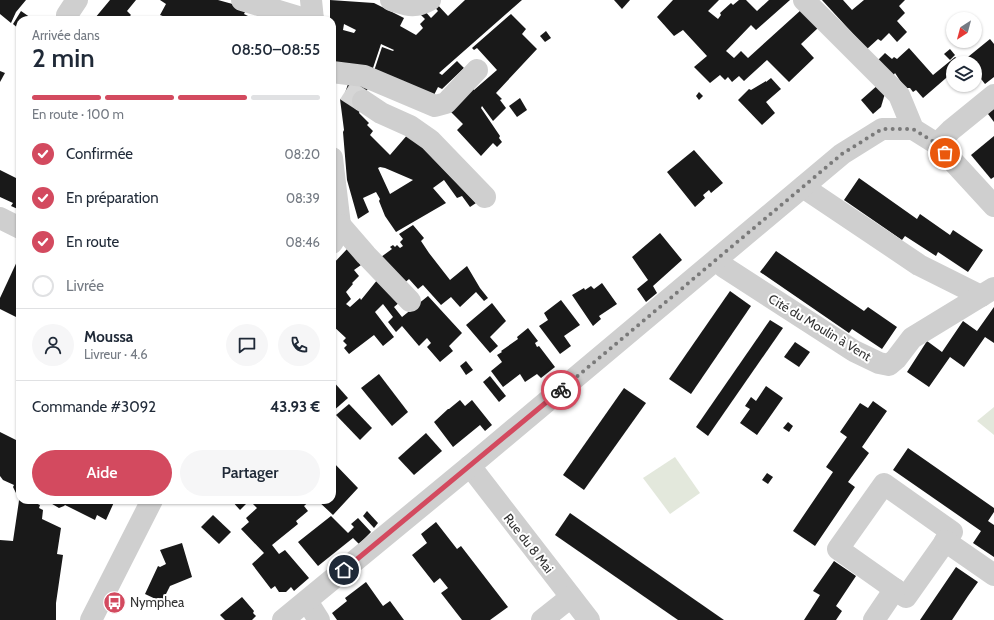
<!DOCTYPE html>
<html lang="fr">
<head>
<meta charset="utf-8">
<style>
  :root { --surface:#fff; --page:#f6f6f7; --text:#1f2937; --muted:#747a83; --line:#e0e1e3; --accent:#d34a5f }
  body { margin:0; font-family:Cabin,sans-serif; background:var(--page); color:var(--text); height:100vh; display:flex; flex-direction:column; font-size:15px; white-space:nowrap }
  * { box-sizing:border-box; margin:0 }
  p { font-size:13px; color:var(--muted) }
  .icon { flex:none; width:22px; height:22px; fill:none; stroke:currentColor; stroke-width:2; stroke-linecap:round; stroke-linejoin:round }
  .map { position:relative; flex:1; overflow:hidden }
  .panel { position:absolute; left:16px; top:16px; width:320px; height:488px; display:flex; flex-direction:column; background:var(--surface); border-radius:12px; box-shadow:0 1px 3px #0004 }
  .panel>* { flex:none }
  .needle { width:26px; rotate:216deg }
  .fabs { position:absolute; left:946px; top:12px; display:grid; gap:8px }
  .fabs a { display:grid; place-items:center; width:36px; height:36px; border-radius:50%; background:var(--surface); box-shadow:0 1px 3px #0004; font-size:20px }
  .pin { position:absolute; display:grid; place-items:center; width:34px; height:34px; color:#fff; margin:-17px; border:2px solid #fff; border-radius:50%; box-shadow:0 1px 4px #0007 }
  .courier { position:absolute; display:grid; place-items:center; width:40px; height:40px; margin:-20px; border:3px solid #d34a5f; border-radius:50%; background:#fff; color:#222; box-shadow:0 1px 5px #0007 }
  .headline em { font-style:normal; font-weight:600 }
  .headline div { display:flex; flex-direction:column-reverse }
  .headline { display:flex; align-items:center; justify-content:space-between; height:68px; padding:0 16px }
  h1 { font-size:26px; font-weight:600; line-height:30px }
  .bar { display:grid; grid-template-columns:repeat(4,1fr); gap:6px 4px; align-content:center; height:48px; padding:0 16px }
  .bar i { height:5px; border-radius:3px; background:var(--line) }
  .bar .selected { background:var(--accent) }
  .bar p { grid-column:span 4 }
  .line { display:flex; align-items:center; gap:10px; padding:0 16px; border-top:1px solid var(--line) }
  .line div { flex:1 }
  .round { display:grid; place-items:center; flex:none; width:42px; height:42px; border-radius:21px; background:var(--page) }
  ol { padding:0 16px; list-style:none }
  li { display:flex; align-items:center; gap:12px; height:44px }
  li p { margin-inline-start:auto }
  li .icon { padding:4px; border-radius:50%; background:var(--accent); color:#fff; stroke-width:4 }
  li:last-child { color:var(--muted) }
  li i { width:22px; height:22px; border:2px solid var(--line); border-radius:50% }
  .button { display:flex; gap:8px; margin-top:auto; padding:8px 16px }
  .button a { flex:1; height:46px; border-radius:24px; background:var(--accent); color:#fff; font-size:16px; font-weight:600; line-height:46px; text-align:center }
  .button a+a { background:var(--page); color:var(--text) }
  .map>svg:first-child { display:block }
</style>
</head>
<body>
<div class="map">
<svg width="994" height="620" viewBox="0 0 994 620">
  <rect width="100%" height="100%" fill="#fff"/>
  <g fill="#e3e8dc">
    <polygon points="994,407 994,435 977,421"/>
    <polygon points="675,457 700,493 670,514 643,478"/>
  </g>
  <g fill="#191919" fill-rule="evenodd">
    <polygon points="0,0 26,0 16,12 11,23 0,14"/>
    <polygon points="110,0 136,0 127,11 131,15 126,20 97,20 95,18"/>
    <polygon points="160,0 218,0 247,8 244,14 248,16 246,20 173,20 160,15 166,4"/>
    <path d="M330 0 374 3 404 18 400 26 416 35 423 28 420 24 425 19 420 14 424 10 431 18 438 11 433 5 435 2 448 16 465 0H522L439 73 442 75 457 61 464 68 442 89 438 87 433 97 373 74 382 47 393 51 394 50 383 45 381 44 372 71 334 62 332 45V20H330ZM344 24 356 30 354 33 343 30Z"/>
    <polygon points="614,0 630,0 622,9"/>
    <polygon points="673,0 719,0 708,11 718,19 721,15 720,13 731,3 733,5 739,0 746,0 757,11 769,0 790,0 756,30 751,25 726,51 734,58 741,51 748,58 801,10 819,27 801,44 814,58 789,82 767,60 744,81 739,76 732,82 728,77 725,80 720,75 710,83 694,67 707,56 683,30 674,36 657,17"/>
    <polygon points="822,0 843,0 852,10 864,0 905,0 899,6 905,13 897,21 907,32 897,42 889,33 881,41 878,39 867,49"/>
    <polygon points="21,11 34,20 20,20 20,30 13,24"/>
    <polygon points="511,14 526,29 522,34 537,49 496,93 502,99 500,100 506,108 493,121 482,106 481,108 500,136 499,138 502,142 497,147 493,143 481,156 457,130 463,124 450,111 472,88 474,90 497,70 477,48 474,50 472,48"/>
    <polygon points="546,31 551,38 545,42 540,36"/>
    <polygon points="990,39 994,44 994,77 985,84 975,71 975,63 967,63 963,61"/>
    <polygon points="909,48 933,75 955,57 964,63 953,63 953,72 923,98 916,90 913,92 910,88 905,88 895,73 893,76 878,60 885,53 892,59 894,57 897,59"/>
    <polygon points="950,49 955,55 950,60 944,54"/>
    <polygon points="0,71 5,73 0,82"/>
    <path d="M350 78 369 85 359 113 369 123 367 125 373 131 370 135 390 155 409 133 476 203 470 207 462 196 457 198 444 180 433 188 446 203 396 232 385 216 379 201 380 199 376 192 363 198 369 212 358 219 347 180 343 132 344 130 340 99H343ZM380 167 385 168 413 180 390 194 378 168Z"/>
    <polygon points="771,78 781,89 766,102 775,113 762,125 738,100 749,89 751,90 766,81 766,82"/>
    <polygon points="879,84 886,90 881,107 873,114 861,100"/>
    <polygon points="699,92 703,96 699,100 696,96"/>
    <polygon points="520,98 527,110 517,117 509,106"/>
    <polygon points="994,102 994,122 985,110"/>
    <polygon points="994,136 994,177 991,179 971,155"/>
    <polygon points="694,150 723,183 711,193 709,190 703,195 705,198 695,207 667,172"/>
    <polygon points="0,170 20,180 20,210 11,206 13,203 0,197"/>
    <polygon points="859,178 917,219 920,214 950,235 953,230 983,250 968,272 938,252 936,256 905,236 902,240 844,200"/>
    <polygon points="413,225 424,238 421,241 429,253 450,280 467,266 480,288 488,298 484,301 476,292 460,307 451,297 441,305 423,285 418,289 409,279 402,285 381,257 392,249 390,247 393,245 395,247 397,245 400,248 403,246 400,242 403,239 399,234"/>
    <polygon points="660,233 682,260 653,286 657,293 646,302 637,289 648,280 632,257"/>
    <polygon points="348,248 361,265 354,270 359,276 352,283 353,284 346,292 351,299 346,304 350,307 360,298 361,300 378,279 401,301 394,307 402,317 428,296 462,333 449,346 453,351 440,362 427,347 431,343 427,338 419,346 402,326 396,332 388,322 393,317 383,304 375,312 394,337 383,346 374,335 349,354 344,348 347,345 343,341 346,338 332,325 332,265"/>
    <polygon points="776,251 864,311 868,307 897,327 882,349 852,329 849,333 760,272"/>
    <polygon points="20,255 20,309 16,317 0,309 0,298"/>
    <polygon points="602,283 617,304 599,316 601,319 593,326 572,295 584,288 585,290 591,286 594,289"/>
    <polygon points="730,291 751,306 691,394 669,379"/>
    <polygon points="561,300 580,325 564,336 571,346 560,354 539,326 548,320 544,313"/>
    <polygon points="492,303 506,321 490,337 498,346 490,353 466,325"/>
    <polygon points="994,307 994,343 985,337 964,367 950,357 929,387 907,372 927,341 942,352 963,321 977,331"/>
    <polygon points="770,320 783,328 708,436 696,427"/>
    <polygon points="528,328 538,341 535,343 537,347 539,346 555,367 541,378 537,374 525,382 520,374 503,387 491,371 502,362 497,355 502,352 501,351 518,339 517,337"/>
    <polygon points="795,342 810,352 799,367 784,357"/>
    <polygon points="466,361 473,370 466,375 460,366"/>
    <polygon points="379,374 408,412 392,426 361,388"/>
    <polygon points="490,376 506,396 499,402 483,382"/>
    <polygon points="332,380 348,398 332,412"/>
    <polygon points="766,386 783,398 757,435 740,423 750,409 745,406 751,397 756,401"/>
    <polygon points="624,388 646,403 584,490 563,475"/>
    <polygon points="460,400 465,406 472,400 492,425 485,431 480,425 453,447 434,422 448,409 449,409"/>
    <polygon points="873,401 887,411 862,447 869,453 848,482 855,487 815,546 793,531 833,472 826,467 847,437 840,432 860,403 868,408"/>
    <polygon points="349,404 372,428 360,440 336,415"/>
    <polygon points="788,422 793,426 789,432 783,428"/>
    <polygon points="0,432 20,442 20,500 29,500 40,505 39,508 43,510 42,519 61,528 57,554 63,555 56,603 56,620 0,620 0,540 13,541 20,494 16,493 13,487 14,485 3,480 0,476"/>
    <polygon points="426,433 442,451 414,475 398,458"/>
    <polygon points="908,448 994,508 994,512 988,521 994,525 994,557 973,543 981,531 893,470"/>
    <polygon points="332,461 358,488 333,515 317,500 332,500"/>
    <polygon points="767,473 773,477 768,484 762,480"/>
    <polygon points="32,500 115,500 106,520 97,515 95,520 65,505 64,506 59,508 47,501 47,503 40,504"/>
    <polygon points="231,500 250,500 240,510"/>
    <polygon points="252,500 311,500 304,506 308,511 296,521 298,524 272,545 279,554 285,550 309,578 294,591 291,587 286,592 279,592 275,586 271,589 252,564 264,553 241,529 249,522 246,518 257,508 251,502"/>
    <polygon points="367,511 378,523 374,528 363,516"/>
    <polygon points="570,513 724,620 678,620 555,535"/>
    <polygon points="213,515 231,532 219,544 201,527"/>
    <polygon points="331,516 348,533 354,527 351,524 358,518 371,532 359,544 353,538 318,566 298,542"/>
    <polygon points="436,522 457,549 461,546 508,607 490,620 462,620 441,593 448,588 440,578 434,583 412,555 427,543 421,534"/>
    <polygon points="182,543 192,577 170,586 162,602 145,594 158,566 160,567 166,564 160,550"/>
    <polygon points="834,561 856,576 836,606 842,611 836,620 804,620 820,595 813,591"/>
    <polygon points="956,567 978,582 968,596 952,620 920,620"/>
    <polygon points="366,582 383,606 390,601 404,620 337,620 332,613 347,601 345,598"/>
    <polygon points="242,597 254,611 253,613 256,616 252,620 225,620 220,615"/>
  </g>
  <g fill="none" stroke-linecap="round" stroke-linejoin="round">
    <polyline stroke="#d6d6d6" stroke-width="22" stroke-dasharray="22 11" stroke-linecap="butt" points="346,90 363,101"/>
    <g stroke="#cfcfcf" stroke-width="22">
      <polyline points="242,0 305,19 313,19"/>
      <polyline points="311,0 313,20"/>
      <path d="M391 0C407 5 414 9 430 0"/>
      <polyline points="804,0 899,95 913,129 937,144 994,206"/>
      <polyline points="67,15 77,0"/>
      <polyline points="332,72 364,76 435,106 446,103 477,70"/>
      <polyline points="363,101 381,113 410,126 430,140 485,197"/>
      <polyline points="937,144 951,130 994,95"/>
      <polyline points="332,158 340,225 337,235 332,243"/>
      <polyline points="803,187 919,265 981,296"/>
      <polyline points="0,218 20,228"/>
      <polyline points="340,225 366,255 410,301"/>
      <polyline points="717,259 724,267 854,351 879,363 889,365 896,359 912,338 994,288"/>
      <polyline points="470,466 589,620"/>
      <polygon points="884,484 952,532 906,597 838,549"/>
      <polyline points="945,541 994,575"/>
      <polyline points="307,601 319,620"/>
      <polyline points="91,620 152,500"/>
      <polyline points="283,620 470,466 842,154 882,129 913,129"/>
      <polyline points="542,620 571,597"/>
      <polyline points="874,620 895,589"/>
    </g>
  </g>
  <g fill="none" stroke-linecap="round" stroke-linejoin="round">
    <polyline stroke="#7a7a7a" stroke-width="4" stroke-dasharray="0 7.2" points="561,390 842,154 882,129 913,129 937,144 945,153"/>
    <polyline stroke="#d34a5f" stroke-width="5" points="344,570 561,390"/>
  </g>
  <defs>
    <symbol id="bus-disc" viewBox="-11 -11 22 22"><circle r="9.5" fill="#d34a5f" stroke="#fff"/><path d="M-5-6H5V4H4V6H2V4H-2V6H-4V4H-5ZM-3.5-4V0h7V-4ZM-3.5 1.2v1.5H-2V1.2ZM2 1.2v1.5H3.5V1.2Z" fill="#fff"/></symbol>
  </defs>
  <g fill-rule="evenodd">
    <use href="#bus-disc" x="102" y="590" width="25" height="25"/>
  </g>
  <g text-anchor="middle" dominant-baseline="central" stroke-width="4" stroke-linejoin="round" paint-order="stroke">
    <g font-size="13" fill="#323232" stroke="#fff">
      <text transform="translate(820 327) rotate(31)">Cité du Moulin à Vent</text>
      <text transform="translate(529 543) rotate(52)">Rue du 8 Mai</text>
    </g>
    <g font-size="13" fill="#323232" stroke="#fff" text-anchor="start">
      <text x="130" y="602">Nymphea</text>
    </g>
  </g>
</svg>
<div class="fabs">
<a><svg class="needle" viewBox="-14 -14 28 28"><path d="M0-13l5 13h-10z" fill="#e53935"/><path d="M0 13l5-13h-10z" fill="#747a83"/></svg></a>
<a><svg class="icon" aria-label="layers" viewBox="0 0 24 24"><path d="M12 4l9 5-9 5-9-5zM3 14l9 5 9-5"/></svg></a>
</div>
<div class="pin" style="left:945px;top:153px;background:#ea580c"><svg class="icon" aria-label="bag" viewBox="0 0 24 24"><path d="M5 8h14l-1 12H6zM9 8a3 3 0 0 1 6 0"/></svg></div>
<div class="pin" style="left:344px;top:570px;background:#1f2937"><svg class="icon" aria-label="home" viewBox="0 0 24 24"><path d="M3 11l9-7 9 7M6 9v11h12V9"/></svg></div>
<div class="courier" style="left:561px;top:390px"><svg class="icon" aria-label="bike" viewBox="0 0 24 24"><circle cx="6" cy="16" r="4"/><circle cx="18" cy="16" r="4"/><path d="M6 16l4-8h5l3 8M10 8l3 8H6M13 5h3"/></svg></div>
<section class="panel">
<div class="headline"><div><h1>2 min</h1><p>Arrivée dans</p></div><em>08:50–08:55</em></div>
<div class="bar"><i class="selected"></i><i class="selected"></i><i class="selected"></i><i></i><p>En route · 100 m</p></div>
<ol>
<li><svg class="icon" aria-label="check" viewBox="0 0 24 24"><path d="M5 12l5 5 9-10"/></svg>Confirmée<p>08:20</p></li>
<li><svg class="icon" aria-label="check" viewBox="0 0 24 24"><path d="M5 12l5 5 9-10"/></svg>En préparation<p>08:39</p></li>
<li><svg class="icon" aria-label="check" viewBox="0 0 24 24"><path d="M5 12l5 5 9-10"/></svg>En route<p>08:46</p></li>
<li><i></i>Livrée</li>
</ol>
<div class="line" style="height:72px"><a class="round"><svg class="icon" aria-label="person" viewBox="0 0 24 24"><circle cx="12" cy="8" r="4"/><path d="M4 21q1-7 8-7t8 7"/></svg></a><div><b>Moussa</b><p>Livreur · 4.6</p></div><a class="round"><svg class="icon" aria-label="chat" viewBox="0 0 24 24"><path d="M4 5h16v11H9l-5 4z"/></svg></a><a class="round"><svg class="icon" aria-label="phone" viewBox="0 0 24 24"><path d="M5 4h4l2 5-3 2q2 4 5 5l2-3 5 2v4C11 20 4 13 5 4z"/></svg></a></div>
<div class="line" style="height:52px"><div>Commande #3092</div><b>43.93 €</b></div>
<div class="button"><a>Aide</a><a>Partager</a></div>
</section>
</div>
</body>
</html>
